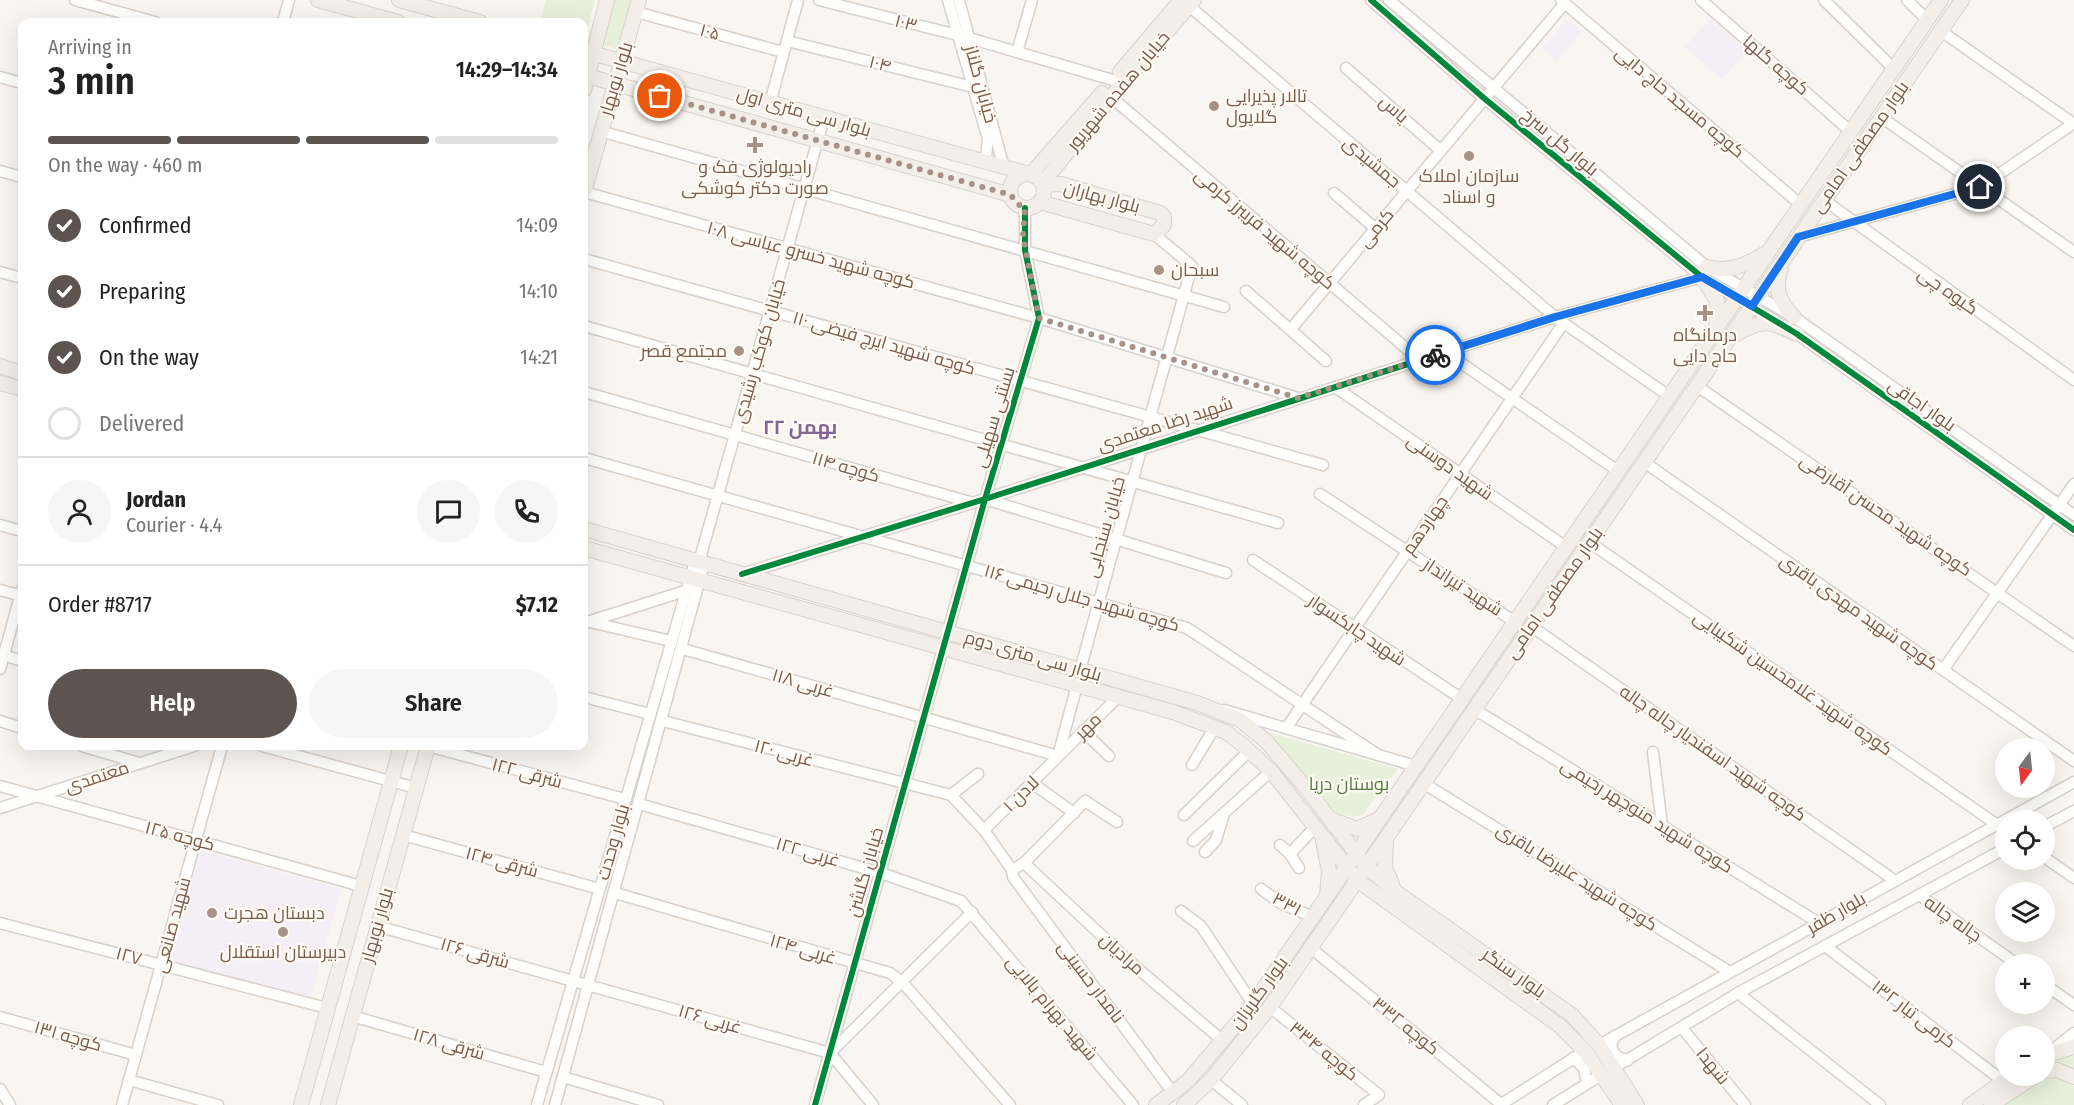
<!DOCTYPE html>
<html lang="en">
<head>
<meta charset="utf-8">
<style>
  :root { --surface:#fff; --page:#f6f6f6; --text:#222; --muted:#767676; --line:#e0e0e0; --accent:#5d544f }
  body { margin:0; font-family:"Fira Sans Condensed",Cairo,sans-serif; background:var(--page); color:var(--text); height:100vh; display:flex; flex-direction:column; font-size:22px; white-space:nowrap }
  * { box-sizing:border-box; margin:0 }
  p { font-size:20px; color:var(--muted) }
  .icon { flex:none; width:33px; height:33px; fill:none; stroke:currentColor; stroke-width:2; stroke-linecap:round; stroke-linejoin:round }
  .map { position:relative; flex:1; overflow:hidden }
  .details { position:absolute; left:18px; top:18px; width:570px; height:732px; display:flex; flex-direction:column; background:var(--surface); border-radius:12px; box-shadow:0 6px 24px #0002 }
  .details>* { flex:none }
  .needle { width:39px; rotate:195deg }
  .fabs { position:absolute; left:1995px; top:738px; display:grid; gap:12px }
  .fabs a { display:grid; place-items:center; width:60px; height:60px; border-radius:50%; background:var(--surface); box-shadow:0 6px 24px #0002; font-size:30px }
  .pin { position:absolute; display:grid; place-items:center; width:51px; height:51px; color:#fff; margin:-26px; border:3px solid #fff; border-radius:50%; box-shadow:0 2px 6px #0007 }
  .courier { position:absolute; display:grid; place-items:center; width:60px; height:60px; margin:-30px; border:4px solid #1a73e8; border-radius:50%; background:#fff; color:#222; box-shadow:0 2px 8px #0007 }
  .overview em { font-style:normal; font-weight:600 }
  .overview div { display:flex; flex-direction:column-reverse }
  .overview { display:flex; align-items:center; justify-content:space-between; height:102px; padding:0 30px }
  h1 { font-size:39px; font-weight:600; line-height:45px }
  .bar { display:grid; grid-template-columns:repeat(4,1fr); gap:9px 6px; align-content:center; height:72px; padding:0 30px }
  .bar i { height:8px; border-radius:4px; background:var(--line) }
  .bar .on { background:var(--accent) }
  .bar p { grid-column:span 4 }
  .line { display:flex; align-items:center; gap:15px; padding:0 30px; border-top:2px solid var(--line) }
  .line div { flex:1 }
  .round { display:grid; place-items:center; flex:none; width:63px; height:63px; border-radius:32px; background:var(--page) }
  ol { padding:0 30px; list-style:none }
  li { display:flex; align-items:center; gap:18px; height:66px }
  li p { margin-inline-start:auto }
  li .icon { padding:6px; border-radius:50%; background:var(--accent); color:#fff; stroke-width:4 }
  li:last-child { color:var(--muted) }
  li i { width:33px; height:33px; border:3px solid var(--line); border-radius:50% }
  .button { display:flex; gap:12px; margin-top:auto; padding:12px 30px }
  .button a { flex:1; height:69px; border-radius:36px; background:var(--accent); color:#fff; font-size:24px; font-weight:600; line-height:69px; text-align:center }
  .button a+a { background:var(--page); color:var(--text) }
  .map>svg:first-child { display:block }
</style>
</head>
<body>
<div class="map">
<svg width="2074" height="1105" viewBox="0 0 2074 1105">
  <rect width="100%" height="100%" fill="#f9f5f0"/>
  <g fill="#f6eef6">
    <polygon points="1710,18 1747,51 1722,79 1685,47"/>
    <polygon points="1567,19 1582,31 1557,61 1542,48"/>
    <polygon points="200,850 341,889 310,999 169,960"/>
  </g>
  <g fill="#e7f0db">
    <polygon points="546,0 595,0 584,41 584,22 540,22"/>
    <polygon points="612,0 634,0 620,46 616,49 606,46 603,42"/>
    <polygon points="1270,733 1398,769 1363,814 1354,817 1336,813"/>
    <polygon points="2074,1056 2074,1070 2051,1063 2045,1064 2060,1057"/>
    <polygon points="2054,1076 2074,1087 2074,1105 2001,1105 2038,1080"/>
  </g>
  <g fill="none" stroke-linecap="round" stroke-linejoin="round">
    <defs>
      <g id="minor">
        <polyline points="75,0 155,22"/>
        <polyline points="819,0 969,38 1113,80"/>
        <polyline points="948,0 988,139 986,157 979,161"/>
        <polyline points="959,0 1004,168"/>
        <polyline points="1371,0 1485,99 1702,277 1797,334 2074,530"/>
        <polyline points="1389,0 1707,267 1794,317 2074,515"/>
        <polyline points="1561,0 1800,204"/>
        <polyline points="1701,0 1850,131"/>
        <polyline points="1824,0 1894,69"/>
        <polyline points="1907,0 1927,20"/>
        <polyline points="1189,6 1555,317 1669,396"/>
        <polyline points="636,12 783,52"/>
        <polyline points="283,22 289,0"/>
        <polyline points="1941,31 2074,124"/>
        <polyline points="787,41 973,87"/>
        <polyline points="1017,52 1032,0"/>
        <polyline points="1346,68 1441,151"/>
        <polyline points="0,77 22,83"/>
        <polyline points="1111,97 1420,360"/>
        <polyline points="770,103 798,0"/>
        <polyline points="1881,117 2074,252"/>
        <polyline points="600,131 1224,307"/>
        <polyline points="0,171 22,177"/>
        <polyline points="584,192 1039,318 1298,398"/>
        <polyline points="1334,193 1376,229"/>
        <polyline points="1824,200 2074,380"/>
        <polyline points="1798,237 1980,187 2074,123"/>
        <polyline points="584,259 1323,465"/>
        <polyline points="0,272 22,278"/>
        <polyline points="1246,291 1326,361"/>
        <polyline points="584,326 1278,523"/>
        <polyline points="1291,329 1565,3"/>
        <polyline points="1445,352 1618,471"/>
        <polyline points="1697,386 2074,646"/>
        <polyline points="1335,387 1566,547"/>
        <polyline points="584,392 970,502"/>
        <polyline points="584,458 1187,628 1378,755"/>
        <polyline points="1644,462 2074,761"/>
        <polyline points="1320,494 1515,622"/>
        <polyline points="985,499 1226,573"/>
        <polyline points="0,525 22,531"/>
        <polyline points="1589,542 1996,824"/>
        <polyline points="1253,560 1462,699"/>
        <polyline points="699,562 824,118"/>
        <polyline points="742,574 985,499 1555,317 1702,277"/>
        <polyline points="0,590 22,596"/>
        <polyline points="590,622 671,641"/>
        <polyline points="584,623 685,591"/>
        <polyline points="1531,626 1894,880"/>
        <polyline points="683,649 1058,756 1077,685"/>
        <polyline points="0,654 22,661"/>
        <polyline points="0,669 22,589"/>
        <polyline points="1080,670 1192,266 1154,234"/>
        <polyline points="1943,670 2074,484"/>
        <polyline points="584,697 650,714"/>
        <polyline points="1474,709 1819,923"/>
        <polyline points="1224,710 1416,766"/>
        <polyline points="0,721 22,728"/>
        <polyline points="663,721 951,795 984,830 1012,870 1024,863 1085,801 1117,822"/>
        <polyline points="1287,727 1563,324"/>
        <polyline points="1083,731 1109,756"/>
        <polyline points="82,746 139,763"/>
        <polyline points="262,746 416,788"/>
        <polyline points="428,746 625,799"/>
        <polyline points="1653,752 1662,825"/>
        <polyline points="1192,765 1215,727"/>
        <polyline points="1032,783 1074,813"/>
        <polyline points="1423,783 1730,972"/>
        <polyline points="0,786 361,886"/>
        <polyline points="951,795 978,774"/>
        <polyline points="639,804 881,873 961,901 1133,1105"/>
        <polyline points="0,808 194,746"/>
        <polyline points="1184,815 1249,751"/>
        <polyline points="2044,827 2074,811"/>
        <polyline points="984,830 1118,697"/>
        <polyline points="403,835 600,889"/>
        <polyline points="1193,841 1271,771"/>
        <polyline points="1280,845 1290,854 1315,827"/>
        <polyline points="1205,852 1216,840 1223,817"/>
        <polyline points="1290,854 1299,868"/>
        <polyline points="2044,857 2074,878"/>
        <polyline points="1024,863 1130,962 1223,1041"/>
        <polyline points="1012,870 1013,877 1173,1093"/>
        <polyline points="1261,889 1282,904 1313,917"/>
        <polyline points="615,893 890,973 902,982 1010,1105"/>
        <polyline points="1919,895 2017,964"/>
        <polyline points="1181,911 1201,926 1253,1004"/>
        <polyline points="0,923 327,1008"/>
        <polyline points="377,926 830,1053"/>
        <polyline points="1825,946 2003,1081"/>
        <polyline points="1311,948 1501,1104"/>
        <polyline points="2044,984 2074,1005"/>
        <polyline points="1738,993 1880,1105"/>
        <polyline points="1270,1007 1379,1095 1364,1105"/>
        <polyline points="352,1016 546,1072"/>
        <polyline points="0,1017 136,1055"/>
        <polyline points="1682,1028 1745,1105"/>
        <path d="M1615 1036C1607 1048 1614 1058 1628 1060"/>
        <polyline points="1599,1045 2074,782"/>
        <polyline points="832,1051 972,912"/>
        <polyline points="2050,1052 2074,1033"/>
        <polyline points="830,1053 873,1105"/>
        <polyline points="1573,1058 1584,1068 1587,1083"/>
        <polyline points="1615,1067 1738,993 2006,848"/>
        <polyline points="563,1077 658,1105"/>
        <polyline points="129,1080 218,1105"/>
        <polyline points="1211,1080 1242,1105"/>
        <polyline points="0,1089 10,1105"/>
        <polyline points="122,1105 222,746"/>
        <polyline points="537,1105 695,561"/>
        <polyline points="555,1105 704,564"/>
        <polyline points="815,1105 985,499 1039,318 1025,250 1025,208"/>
        <polyline points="1500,1105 1585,1051"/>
        <polyline points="1553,1105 1601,1075"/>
      </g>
      <g id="major">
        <polyline points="318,0 398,22"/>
        <polyline points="399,0 480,22"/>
        <polyline points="584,51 1026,173"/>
        <polyline points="1120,72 1181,0"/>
        <polyline points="584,75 1011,195"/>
        <polyline points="584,90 607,0"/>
        <circle cx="1027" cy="191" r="17"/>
        <polyline points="1031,174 1102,93"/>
        <polyline points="1043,183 1111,97 1194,0"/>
        <polyline points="584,192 639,0"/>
        <polyline points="1040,202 1154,234 1164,225 1164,217 1160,213 1061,184 1044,185"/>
        <path d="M1707 267C1727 273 1747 265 1764 254"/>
        <path d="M1781 268C1774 289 1779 302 1794 317"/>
        <polyline points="1702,277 1717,301 1716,327"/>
        <path d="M1735 335C1762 318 1770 321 1797 334"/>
        <polyline points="0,366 22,373"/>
        <polyline points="0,383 22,389"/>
        <polyline points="584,529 1197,703 1240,720 1266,741 1307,789 1366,866 1396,892 1572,1015 1599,1045 1637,1105"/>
        <polyline points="584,548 1173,712 1226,732 1244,746 1271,771 1357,880 1560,1026 1585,1051 1622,1105"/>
        <polyline points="1333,820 1357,829 1379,819"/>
        <polyline points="1386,839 1385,867 1393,887"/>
        <polyline points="1323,841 1329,871 1327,896"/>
        <polyline points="2044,1056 2074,1047"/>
        <polyline points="2044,1071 2057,1070 2074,1077"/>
        <polyline points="301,1105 401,746"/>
        <polyline points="328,1105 428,746"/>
        <polyline points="1156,1105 1188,1081 1253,1004 1941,0"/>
        <polyline points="1184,1105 1211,1080 1270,1007 1962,0"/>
        <polyline points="1970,1105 2011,1076"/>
        <polyline points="1991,1105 2035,1076"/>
      </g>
    </defs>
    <use href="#minor" stroke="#d7d1cb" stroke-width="13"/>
    <use href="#major" stroke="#dad1cc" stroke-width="16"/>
    <use href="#minor" stroke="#fefefd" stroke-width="10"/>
    <use href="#major" stroke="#f3eee8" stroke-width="14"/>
    <defs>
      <g id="cycleway">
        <polyline points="1371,0 1485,99 1702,277 1797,334 2074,530"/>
        <polyline points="742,574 985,499 1555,317 1702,277"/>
        <polyline points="815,1105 985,499 1039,318 1025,250 1025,208"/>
      </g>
    </defs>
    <use href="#cycleway" stroke="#fffaf3" stroke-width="10"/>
    <use href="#cycleway" stroke="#00873e" stroke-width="6"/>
  </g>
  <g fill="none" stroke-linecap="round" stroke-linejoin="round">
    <polyline stroke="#a69286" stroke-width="6" stroke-dasharray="0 10.8" points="660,96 1011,195 1016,203 1025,208 1023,236 1039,318 1298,398 1435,355"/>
    <polyline stroke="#1a73e8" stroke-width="8" points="1435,355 1555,317 1702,277 1752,306 1798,237 1980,187"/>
  </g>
  <g fill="#a69286" stroke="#fffaf3" stroke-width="2">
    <circle cx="1214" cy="106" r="6"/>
    <path d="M752 136h6v6h6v6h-6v6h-6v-6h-6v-6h6z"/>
    <circle cx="1469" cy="156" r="6"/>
    <circle cx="1159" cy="270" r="6"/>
    <path d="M1702 304h6v6h6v6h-6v6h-6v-6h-6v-6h6z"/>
    <circle cx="739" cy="351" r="6"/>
    <circle cx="212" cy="913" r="6"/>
    <circle cx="283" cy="932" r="6"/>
  </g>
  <g text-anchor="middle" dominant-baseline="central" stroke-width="4.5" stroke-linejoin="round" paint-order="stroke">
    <g font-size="18" fill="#7a5c4d" stroke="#fffaf3">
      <text transform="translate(906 23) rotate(15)">۱۰۳</text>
      <text transform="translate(710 32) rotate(15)">۱۰۵</text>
      <text transform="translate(880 64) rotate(14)">۱۰۴</text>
      <text transform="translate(1776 65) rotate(41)">کوچه گلها</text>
      <text transform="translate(616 79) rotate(-73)">بلوار نوبهار</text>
      <text transform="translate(981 84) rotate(75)">خیابان گلناز</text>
      <text transform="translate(1118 91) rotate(-50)">خیابان هفده شهریور</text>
      <text transform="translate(1680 102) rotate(40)">کوچه مسجد حاج دایی</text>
      <text transform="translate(1394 109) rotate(41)">یاس</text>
      <text transform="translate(804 112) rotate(16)">بلوار سی متری اول</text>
      <text transform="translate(1560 142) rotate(40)">بلوار گل سرخ</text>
      <text transform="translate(1860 147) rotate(-55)">بلوار مصطفی امامی</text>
      <text transform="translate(1372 162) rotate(40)">جمشیدی</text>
      <text transform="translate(1102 197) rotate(15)">بلوار بهاران</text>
      <text transform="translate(1376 228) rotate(-50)">کرمی</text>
      <text transform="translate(1265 229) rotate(40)">کوچه شهید فریبرز کرمی</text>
      <text transform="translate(811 255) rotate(15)">کوچه شهید خسرو عباسی ۱۰۸</text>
      <text transform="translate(1948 291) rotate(35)">گیوه چی</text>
      <text transform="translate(884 343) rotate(16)">کوچه شهید ایرج فیضی ۱۱۰</text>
      <text transform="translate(759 351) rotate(-74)">خیابان کوکب رشیدی</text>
      <text transform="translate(1922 405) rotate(35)">بلوار اجاقی</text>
      <text transform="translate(994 417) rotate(-73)">بستنی سهیلی</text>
      <text transform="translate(1165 424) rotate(-18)">شهید رضا معتمدی</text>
      <text transform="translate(846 467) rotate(16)">کوچه ۱۱۴</text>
      <text transform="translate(1450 467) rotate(35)">شهید دوستی</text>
      <text transform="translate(1886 515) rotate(34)">کوچه شهید محسن آقارضی</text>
      <text transform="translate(1425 525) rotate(-56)">چهاردهم</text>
      <text transform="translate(1105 527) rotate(-74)">خیابان سنجابی</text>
      <text transform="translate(1463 587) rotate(33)">شهید تیرانداز</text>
      <text transform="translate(1554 593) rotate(-55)">بلوار مصطفی امامی</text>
      <text transform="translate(1082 598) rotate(16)">کوچه شهید جلال رحیمی ۱۱۶</text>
      <text transform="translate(1859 612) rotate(35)">کوچه شهید مهدی باقری</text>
      <text transform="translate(1357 630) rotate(34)">شهید چابکسوار</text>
      <text transform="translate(1033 656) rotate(16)">بلوار سی متری دوم</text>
      <text transform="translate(803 683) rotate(16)">۱۱۸ غربی</text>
      <text transform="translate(1793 683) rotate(35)">کوچه شهید غلامحسین شکیبایی</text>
      <text transform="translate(1088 726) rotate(-44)">مهر</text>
      <text transform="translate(784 753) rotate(15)">۱۲۰ غربی</text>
      <text transform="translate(1713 753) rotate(35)">کوچه شهید اسفندیار چاله چاله</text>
      <text transform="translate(527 773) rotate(15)">۱۲۲ شرقی</text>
      <text transform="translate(97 777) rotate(-18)">معتمدی</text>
      <text transform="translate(1021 794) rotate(-45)">لادن ۱</text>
      <text transform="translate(1647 816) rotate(32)">کوچه شهید منوچهر رحیمی</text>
      <text transform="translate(180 836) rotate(15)">کوچه ۱۲۵</text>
      <text transform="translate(613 842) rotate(-74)">بلوار وحدت</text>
      <text transform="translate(808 852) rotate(16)">۱۲۲ غربی</text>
      <text transform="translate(502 862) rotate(15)">۱۲۴ شرقی</text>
      <text transform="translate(865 872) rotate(-74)">خیابان گلشن</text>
      <text transform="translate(1577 877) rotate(32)">کوچه شهید علیرضا باقری</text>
      <text transform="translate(1287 904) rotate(28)">۳۳۱</text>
      <text transform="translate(1836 913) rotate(-30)">بلوار ظفر</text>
      <text transform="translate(1953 919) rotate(35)">چاله چاله</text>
      <text transform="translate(172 925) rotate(-75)">شهید صانعی</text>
      <text transform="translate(377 925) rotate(-74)">بلوار نوبهار</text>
      <text transform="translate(803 949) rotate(16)">۱۲۴ غربی</text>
      <text transform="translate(475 953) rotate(16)">۱۲۶ شرقی</text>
      <text transform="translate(1122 954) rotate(42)">مرادیان</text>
      <text transform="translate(129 956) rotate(15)">۱۲۷</text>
      <text transform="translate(1514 973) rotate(35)">بلوار سنگر</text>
      <text transform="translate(1091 982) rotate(53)">نامدار حسینی</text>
      <text transform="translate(1259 993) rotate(-54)">بلوار گلریزان</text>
      <text transform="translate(1052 1008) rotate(50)">شهید بهرام بالایی</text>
      <text transform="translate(1914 1014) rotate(37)">کرمی تبار ۱۳۲</text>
      <text transform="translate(710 1019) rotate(16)">۱۲۶ غربی</text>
      <text transform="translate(1406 1026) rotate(39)">کوچه ۳۳۲</text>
      <text transform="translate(68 1036) rotate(16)">کوچه ۱۳۱</text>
      <text transform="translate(449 1044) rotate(16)">۱۲۸ شرقی</text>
      <text transform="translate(1324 1051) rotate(39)">کوچه ۳۳۴</text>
      <text transform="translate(1713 1066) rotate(51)">شهدا</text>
    </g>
    <g font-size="18" fill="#7a5c4d" stroke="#fffaf3">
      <text x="1226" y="96" text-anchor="start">تالار پذیرایی<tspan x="1226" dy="21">گلایول</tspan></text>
      <text x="755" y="167">رادیولوژی فک و<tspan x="755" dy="21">صورت دکتر کوشکی</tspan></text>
      <text x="1469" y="176">سازمان املاک<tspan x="1469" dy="21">و اسناد</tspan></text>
      <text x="1171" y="270" text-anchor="start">سبحان</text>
      <text x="1705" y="335">درمانگاه<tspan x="1705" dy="21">حاج دایی</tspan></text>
      <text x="727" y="351" text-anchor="end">مجتمع قصر</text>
      <text x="224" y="913" text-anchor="start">دبستان هجرت</text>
      <text x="283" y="952">دبیرستان استقلال</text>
    </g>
    <g font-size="18" fill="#537a41" stroke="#fffaf3">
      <text x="1349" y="784">بوستان دریا</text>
    </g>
    <g font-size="20" font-weight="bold" fill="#846695" stroke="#fffaf3">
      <text x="800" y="427">۲۲ بهمن</text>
    </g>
  </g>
</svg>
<div class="fabs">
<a><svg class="needle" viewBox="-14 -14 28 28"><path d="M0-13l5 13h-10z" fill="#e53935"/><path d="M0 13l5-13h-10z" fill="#767676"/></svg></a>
<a><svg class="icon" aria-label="locate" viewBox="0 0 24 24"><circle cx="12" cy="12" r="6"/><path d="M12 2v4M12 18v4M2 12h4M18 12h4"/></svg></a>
<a><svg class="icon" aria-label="layers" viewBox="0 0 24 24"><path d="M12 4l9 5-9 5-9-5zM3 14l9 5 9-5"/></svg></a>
<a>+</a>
<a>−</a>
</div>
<div class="pin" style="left:660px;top:96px;background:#ea580c"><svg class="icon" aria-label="bag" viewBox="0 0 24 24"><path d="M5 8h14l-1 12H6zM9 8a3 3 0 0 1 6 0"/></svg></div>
<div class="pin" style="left:1980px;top:187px;background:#1f2937"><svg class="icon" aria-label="home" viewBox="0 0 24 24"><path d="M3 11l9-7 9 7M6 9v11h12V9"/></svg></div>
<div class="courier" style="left:1435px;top:355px"><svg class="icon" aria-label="bike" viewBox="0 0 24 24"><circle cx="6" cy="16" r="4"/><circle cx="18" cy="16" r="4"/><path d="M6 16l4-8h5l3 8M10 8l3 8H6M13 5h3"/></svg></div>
<section class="details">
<div class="overview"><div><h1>3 min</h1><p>Arriving in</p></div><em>14:29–14:34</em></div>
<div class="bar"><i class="on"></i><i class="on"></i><i class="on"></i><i></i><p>On the way · 460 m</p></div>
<ol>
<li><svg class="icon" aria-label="check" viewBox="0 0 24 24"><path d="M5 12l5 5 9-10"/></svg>Confirmed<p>14:09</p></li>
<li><svg class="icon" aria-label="check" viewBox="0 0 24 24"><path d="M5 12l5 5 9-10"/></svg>Preparing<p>14:10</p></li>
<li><svg class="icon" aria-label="check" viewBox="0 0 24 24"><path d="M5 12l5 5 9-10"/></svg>On the way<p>14:21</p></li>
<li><i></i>Delivered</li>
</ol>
<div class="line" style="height:108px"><a class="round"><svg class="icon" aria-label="person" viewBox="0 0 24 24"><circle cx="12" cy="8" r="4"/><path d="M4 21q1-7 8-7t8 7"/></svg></a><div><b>Jordan</b><p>Courier · 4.4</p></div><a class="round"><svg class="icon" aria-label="chat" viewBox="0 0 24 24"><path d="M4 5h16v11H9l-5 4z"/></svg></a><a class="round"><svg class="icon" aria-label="phone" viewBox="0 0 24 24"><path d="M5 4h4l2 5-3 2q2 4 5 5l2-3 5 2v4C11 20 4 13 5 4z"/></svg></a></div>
<div class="line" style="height:78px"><div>Order #8717</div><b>$7.12</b></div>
<div class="button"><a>Help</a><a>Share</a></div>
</section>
</div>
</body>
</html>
